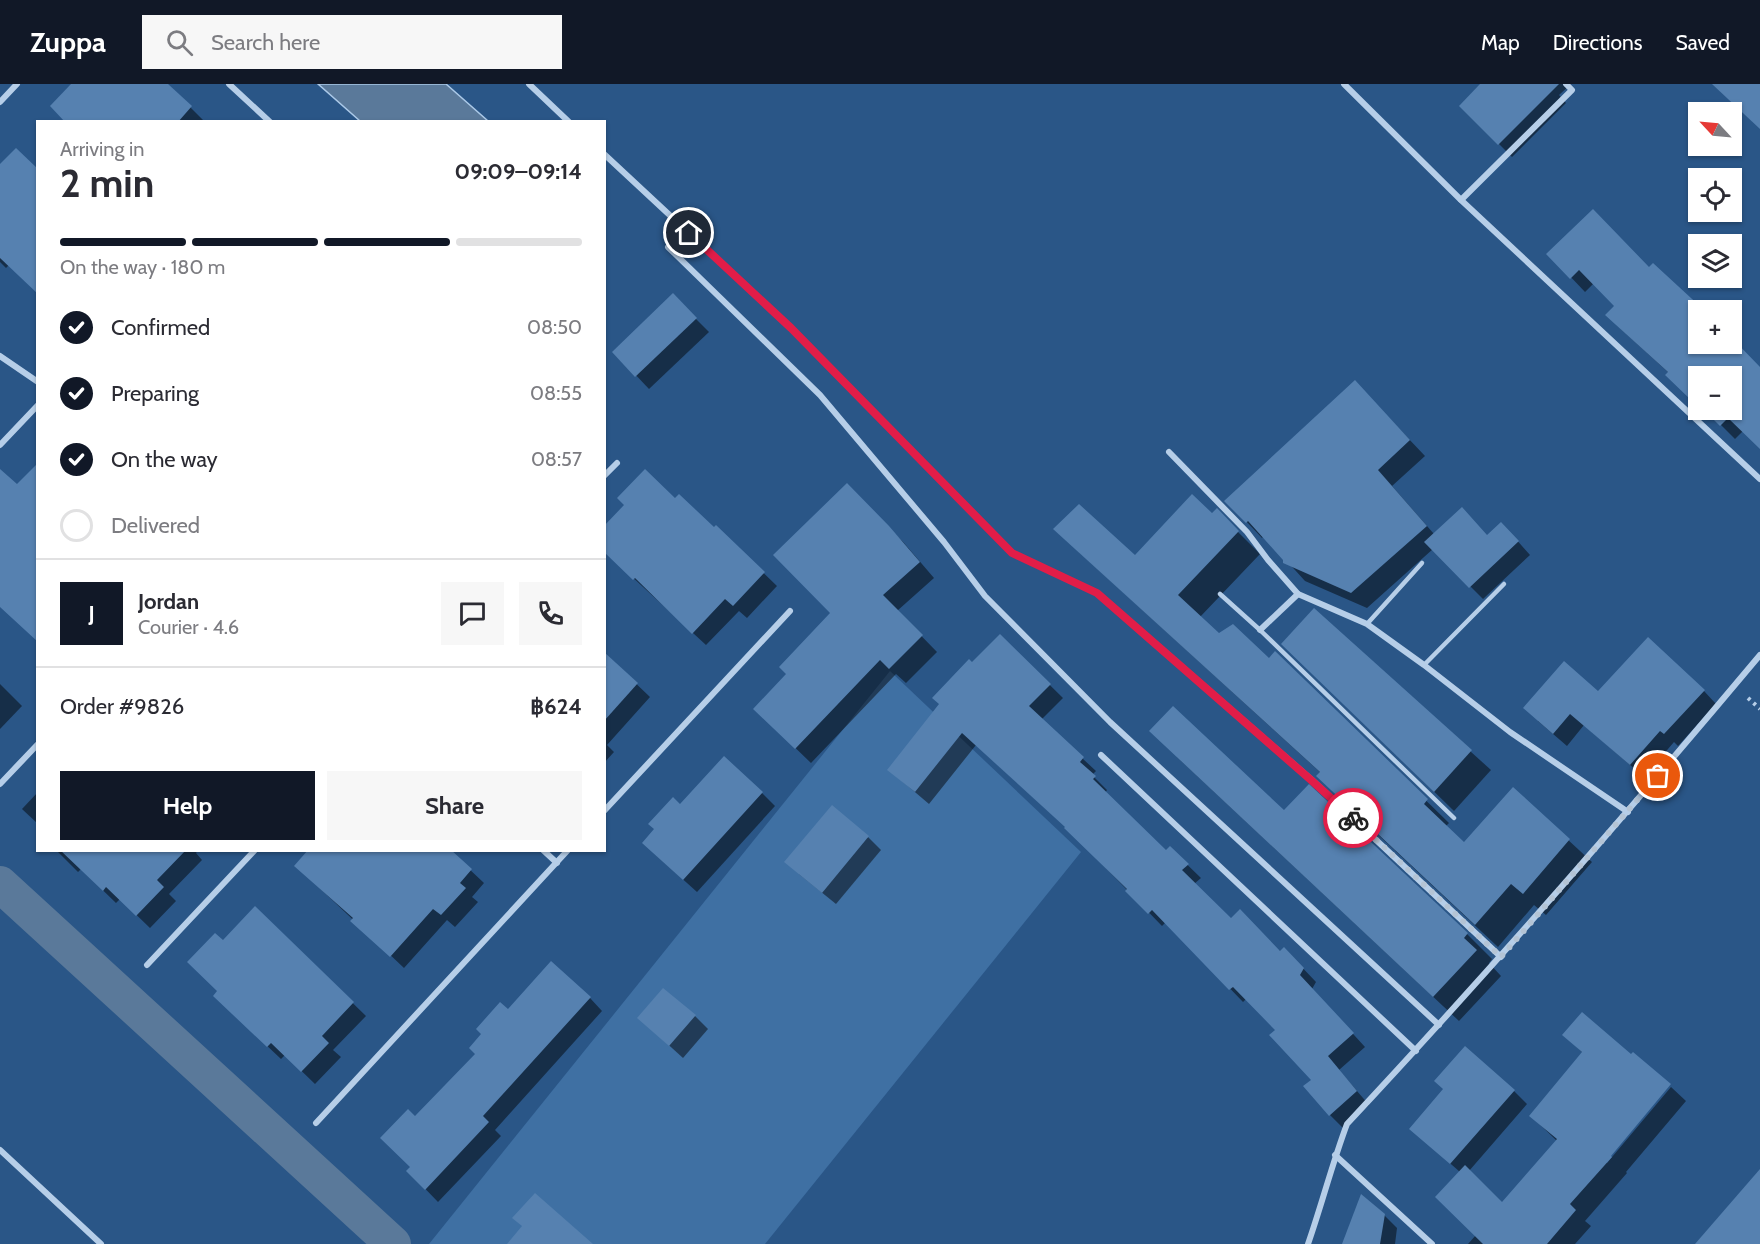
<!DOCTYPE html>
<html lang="en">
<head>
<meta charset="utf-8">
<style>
  :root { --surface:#fff; --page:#f7f7f7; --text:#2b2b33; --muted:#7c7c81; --line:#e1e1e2; --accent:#111827 }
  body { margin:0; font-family:Cabin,sans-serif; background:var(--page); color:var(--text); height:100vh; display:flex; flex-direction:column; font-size:22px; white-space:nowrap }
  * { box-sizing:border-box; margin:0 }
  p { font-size:20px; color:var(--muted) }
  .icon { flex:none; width:33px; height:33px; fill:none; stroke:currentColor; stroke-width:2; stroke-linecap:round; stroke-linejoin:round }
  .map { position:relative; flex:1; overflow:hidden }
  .sheet { position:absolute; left:36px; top:36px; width:570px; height:732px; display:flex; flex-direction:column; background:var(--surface); border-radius:0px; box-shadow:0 2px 4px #0004 }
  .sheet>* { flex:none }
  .needle { width:39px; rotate:296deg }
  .tools { position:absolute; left:1688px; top:18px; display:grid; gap:12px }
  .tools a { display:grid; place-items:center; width:54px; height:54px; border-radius:0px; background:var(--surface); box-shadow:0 2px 4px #0004; font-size:30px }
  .pin { position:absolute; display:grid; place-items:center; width:51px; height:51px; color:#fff; margin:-26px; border:3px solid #fff; border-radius:50%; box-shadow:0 2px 6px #0007 }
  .courier { position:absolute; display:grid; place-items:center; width:60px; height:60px; margin:-30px; border:4px solid #e11d48; border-radius:50%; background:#fff; color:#222; box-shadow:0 2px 8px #0007 }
  .head em { font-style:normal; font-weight:700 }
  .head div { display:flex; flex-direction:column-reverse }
  .head { display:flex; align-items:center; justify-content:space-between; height:102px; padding:0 24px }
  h1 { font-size:39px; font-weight:700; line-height:45px }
  .bar { display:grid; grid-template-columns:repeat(4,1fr); gap:9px 6px; align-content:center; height:72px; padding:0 24px }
  .bar i { height:8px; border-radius:4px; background:var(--line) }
  .bar .on { background:var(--accent) }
  .bar p { grid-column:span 4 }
  .line { display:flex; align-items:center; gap:15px; padding:0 24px; border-top:2px solid var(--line) }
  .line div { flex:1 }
  .round { display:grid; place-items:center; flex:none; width:63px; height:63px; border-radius:0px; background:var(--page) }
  ol { padding:0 24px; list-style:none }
  li { display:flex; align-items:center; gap:18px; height:66px }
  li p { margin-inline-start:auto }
  li .icon { padding:6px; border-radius:50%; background:var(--accent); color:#fff; stroke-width:4 }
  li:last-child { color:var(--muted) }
  li i { width:33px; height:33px; border:3px solid var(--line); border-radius:50% }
  .cta { display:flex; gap:12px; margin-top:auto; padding:12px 24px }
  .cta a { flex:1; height:69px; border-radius:0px; background:var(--accent); color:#fff; font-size:24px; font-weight:700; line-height:69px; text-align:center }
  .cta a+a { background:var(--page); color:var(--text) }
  header { display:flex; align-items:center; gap:36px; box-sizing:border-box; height:84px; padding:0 30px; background:var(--accent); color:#fff }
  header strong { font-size:28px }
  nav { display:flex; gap:33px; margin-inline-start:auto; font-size:21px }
  .search { width:420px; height:54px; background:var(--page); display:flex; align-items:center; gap:15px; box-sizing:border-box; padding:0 21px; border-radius:0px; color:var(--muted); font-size:22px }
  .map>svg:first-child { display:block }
</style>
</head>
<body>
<header>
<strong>Zuppa</strong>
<div class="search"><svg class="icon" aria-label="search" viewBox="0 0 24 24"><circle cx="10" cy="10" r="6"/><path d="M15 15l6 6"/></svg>Search here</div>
<nav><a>Map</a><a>Directions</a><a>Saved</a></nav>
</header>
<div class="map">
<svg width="1760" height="1160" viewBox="0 0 1760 1160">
  <rect width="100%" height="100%" fill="#2a5687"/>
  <polygon fill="#3f70a3" points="890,587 1081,768 765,1160 429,1160"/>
  <polygon fill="#5a799a" stroke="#abc9e8" stroke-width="1.5" points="318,0 446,0 488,37 360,37"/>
  <g fill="#0007">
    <polygon points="73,0 159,0 173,6 203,36 67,38"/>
    <polygon points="1483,0 1571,0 1559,11 1566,19 1512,73 1461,22"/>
    <polygon points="0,82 9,181 6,184 0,178"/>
    <polygon points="1549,170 1650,185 1653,181 1702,226 1698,226 1698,260 1731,260 1731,255 1760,285 1760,363 1743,347 1735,355 1706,326 1705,328 1703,326 1731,326 1731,292 1698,292 1698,321 1667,291 1669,289 1621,245 1616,222 1594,199 1585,208"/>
    <polygon points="673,212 709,248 649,305 614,268"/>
    <polygon points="1370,314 1425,372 1392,402 1434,450 1514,453 1530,471 1483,515 1433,465 1367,524 1305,497 1264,452 1262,454 1227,417"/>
    <polygon points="847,401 904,459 934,494 897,527 937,568 906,599 896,590 811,679 755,625 788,590 832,529"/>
    <polygon points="675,416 714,446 716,443 777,502 747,534 739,527 706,561 604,467 626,422"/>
    <polygon points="1217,427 1260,470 1200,533 1219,551 1269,576 1275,569 1449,739 1445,743 1464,760 1513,705 1592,778 1546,831 1534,821 1498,863 1340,715 1321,689 1078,467 1135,473 1212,431"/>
    <polygon points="1314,526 1491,686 1454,727 1302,579"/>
    <polygon points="1000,552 1063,614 1041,636 1096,687 1092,691 1107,706 1105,709 1166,768 1170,764 1201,794 1194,800 1231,836 1297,878 1316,898 1312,905 1365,963 1339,986 1369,1021 1343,1044 1330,1031 1313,996 1277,946 1246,915 1243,918 1166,838 1162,842 1067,744 976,661 929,720 889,686 972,580"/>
    <polygon points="604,569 650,613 607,661 614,668 604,679"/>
    <polygon points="0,600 22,622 0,645"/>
    <polygon points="1704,607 1716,620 1678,662 1674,658 1644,693 1584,641 1567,662 1538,637 1598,609"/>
    <polygon points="1176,672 1284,728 1309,702 1467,850 1492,875 1489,879 1501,892 1459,937"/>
    <polygon points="38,708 38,740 22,725"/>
    <polygon points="762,709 775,722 697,808 657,772 656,746 680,722"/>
    <polygon points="868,753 881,766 836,820 799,790"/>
    <polygon points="56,766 198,766 196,769 202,776 169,810 176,817 150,844 120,815 116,819 81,785 78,788"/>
    <polygon points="449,766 484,799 472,813 478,818 455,843 447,836 404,884 309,794"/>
    <polygon points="255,824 366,932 333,966 341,973 315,1000 285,971 281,975 228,925 219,907 223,858"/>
    <polygon points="590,914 602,927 495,1046 501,1052 438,1118 408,1087 411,1083 415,1034 477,970 508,927"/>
    <polygon points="1582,930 1605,1077 1607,1079 1671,1003 1686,1017 1626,1088 1627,1089 1585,1137 1591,1142 1575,1160 1468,1160 1476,1151 1460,1088 1411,1045 1514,1007 1527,1020 1469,1087 1503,1120 1557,1057 1531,1032 1583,969 1564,951"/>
    <polygon points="695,932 708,945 683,974 639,934"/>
    <polygon points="1384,1131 1397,1144 1395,1160 1344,1160"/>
  </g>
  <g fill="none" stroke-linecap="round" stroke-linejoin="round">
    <polyline stroke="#5a799a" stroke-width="36" points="0,800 393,1160"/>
  </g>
  <g fill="#5681b0">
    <polygon points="71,0 168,0 192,22 178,38 65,38 50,22"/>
    <polygon points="1480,0 1559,0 1498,61 1459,22"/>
    <polygon points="1712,0 1760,0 1760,45"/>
    <polygon points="16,64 38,85 38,210 0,174 0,80"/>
    <polygon points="1593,125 1649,183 1653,179 1704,226 1698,226 1698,260 1731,260 1731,253 1760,283 1760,365 1728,334 1720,342 1704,326 1731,326 1731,292 1698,292 1698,320 1692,313 1690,315 1665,291 1668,288 1605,231 1614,222 1579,186 1570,195 1546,170"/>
    <polygon points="673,209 697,234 635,293 612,268"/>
    <polygon points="1355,296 1410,356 1378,386 1427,442 1351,509 1283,479 1283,476 1248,437 1246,439 1224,417"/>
    <polygon points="38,379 38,558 0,523 0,385 17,400"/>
    <polygon points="645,385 675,414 679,410 714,443 716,441 765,488 733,522 725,515 692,550 635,494 633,496 604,468 604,442 624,421 617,414"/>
    <polygon points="847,399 889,442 920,478 883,511 923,551 889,585 880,576 795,665 753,625 786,590 779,583 830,529 773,471"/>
    <polygon points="1192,410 1212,429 1217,424 1239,447 1178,511 1219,549 1233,540 1269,574 1275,567 1428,715 1424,720 1464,758 1513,703 1570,755 1523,810 1511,800 1475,841 1316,692 1320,688 1053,445 1079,420 1135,471"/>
    <polygon points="1462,423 1487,451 1501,438 1519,457 1469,504 1424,458"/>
    <polygon points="1314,524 1472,666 1434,708 1281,560"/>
    <polygon points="1000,550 1051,600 1029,622 1084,673 1080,678 1096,692 1093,695 1166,766 1170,762 1189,780 1182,786 1231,834 1240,825 1280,867 1284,863 1304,884 1300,891 1354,949 1328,972 1357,1007 1329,1032 1303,1002 1311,996 1269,951 1275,946 1233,903 1229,906 1152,826 1148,830 1125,807 1127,805 1064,744 1065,743 962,649 915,708 887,686 939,620 932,614 969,575 972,578"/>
    <polygon points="1648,553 1705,606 1664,650 1660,647 1630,681 1570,630 1553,650 1523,624 1564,577 1598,607"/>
    <polygon points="604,568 638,599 604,637"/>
    <polygon points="1173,622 1284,726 1309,700 1468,849 1464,854 1477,866 1433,913 1149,647"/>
    <polygon points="724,672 763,708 683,796 642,759 654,745 648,740 673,713 680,720"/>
    <polygon points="832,721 869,752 822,809 784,778"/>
    <polygon points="60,766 186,766 157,796 164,803 136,832 106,803 103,807"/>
    <polygon points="308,766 451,766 472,785 460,799 466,804 441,831 433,825 390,873 350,837 353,834 294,782"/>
    <polygon points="255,822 354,918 322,952 329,959 301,988 271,959 267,963 232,930 213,912 217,907 187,878 215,849 223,856"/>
    <polygon points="551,877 591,913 483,1032 489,1038 425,1106 406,1087 410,1083 380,1054 408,1025 415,1032 475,970 469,964 481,950 476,945 500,918 508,925"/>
    <polygon points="663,904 696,931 669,962 637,934"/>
    <polygon points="1582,928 1631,970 1633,968 1671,1000 1611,1072 1612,1073 1570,1120 1576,1126 1547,1160 1483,1160 1435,1113 1465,1081 1502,1118 1557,1055 1529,1032 1582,968 1562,951"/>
    <polygon points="1465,962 1515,1006 1450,1080 1409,1045 1443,1005 1434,997"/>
    <polygon points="1760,1085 1760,1160 1695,1160"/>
    <polygon points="535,1109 593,1160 507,1160 522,1142 512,1134"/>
    <polygon points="1361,1110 1385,1130 1380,1160 1342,1160"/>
  </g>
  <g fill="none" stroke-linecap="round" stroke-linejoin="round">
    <polyline stroke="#b6cee8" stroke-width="4" stroke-dasharray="3 4.5" stroke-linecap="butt" points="1748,614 1760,625"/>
    <g stroke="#b6cee8" stroke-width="4.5">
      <polyline points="1220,510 1260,546 1454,734"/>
      <polyline points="1367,540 1422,479"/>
      <polyline points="1424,581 1504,500"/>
    </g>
    <g stroke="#b6cee8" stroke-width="6">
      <polyline points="229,0 270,38"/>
      <polyline points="529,0 569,38"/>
      <polyline points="1344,0 1461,116 1760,395"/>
      <polyline points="0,18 17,0"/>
      <polyline points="604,70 791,244 1012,469 1097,509 1312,696 1501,873"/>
      <polyline points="1461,116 1572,6 1566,0"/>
      <polyline points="668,163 820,311 944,458 985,512 1110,638 1439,941"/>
      <polyline points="0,272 38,298"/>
      <polyline points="0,361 38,321"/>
      <polyline points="1169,368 1247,448 1268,476 1298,510 1367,540 1424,581 1510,648 1628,728"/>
      <polyline points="604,392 617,379"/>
      <polyline points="1260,546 1298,510"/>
      <polyline points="1101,671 1416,967"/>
      <polyline points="0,700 38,660"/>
      <polyline points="604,727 790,527"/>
      <polyline points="543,766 557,779"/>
      <polyline points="147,881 255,766"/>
      <polyline points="316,1039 568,766"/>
      <polyline points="0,1066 101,1160"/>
      <polyline points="1335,1071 1432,1160"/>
      <path d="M1308 1160C1322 1120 1332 1080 1347 1040 1489 888 1626 731 1760 571"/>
    </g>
  </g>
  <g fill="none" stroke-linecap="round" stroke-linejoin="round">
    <polyline stroke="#b4c4d5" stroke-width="6" stroke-dasharray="0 10.8" points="1353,734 1501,873 1658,692"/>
    <polyline stroke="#e11d48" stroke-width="8" points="689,149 791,244 1012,469 1097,509 1311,696 1353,734"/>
  </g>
</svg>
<div class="tools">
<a><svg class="needle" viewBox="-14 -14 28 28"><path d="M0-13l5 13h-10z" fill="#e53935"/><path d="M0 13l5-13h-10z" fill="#7c7c81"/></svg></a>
<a><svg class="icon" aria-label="locate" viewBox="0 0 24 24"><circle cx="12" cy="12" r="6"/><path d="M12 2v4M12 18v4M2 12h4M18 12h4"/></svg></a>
<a><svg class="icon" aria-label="layers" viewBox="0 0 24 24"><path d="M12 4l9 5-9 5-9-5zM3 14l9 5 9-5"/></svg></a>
<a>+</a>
<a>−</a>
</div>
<div class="pin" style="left:1658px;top:692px;background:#ea580c"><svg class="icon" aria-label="bag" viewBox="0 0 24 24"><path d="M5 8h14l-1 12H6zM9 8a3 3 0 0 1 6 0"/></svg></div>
<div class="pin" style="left:689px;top:149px;background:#1f2937"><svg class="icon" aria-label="home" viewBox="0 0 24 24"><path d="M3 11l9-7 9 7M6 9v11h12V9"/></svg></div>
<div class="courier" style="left:1353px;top:734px"><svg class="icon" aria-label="bike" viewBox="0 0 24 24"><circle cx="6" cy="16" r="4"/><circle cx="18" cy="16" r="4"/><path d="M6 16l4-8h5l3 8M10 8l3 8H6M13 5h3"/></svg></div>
<section class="sheet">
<div class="head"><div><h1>2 min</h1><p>Arriving in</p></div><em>09:09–09:14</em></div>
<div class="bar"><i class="on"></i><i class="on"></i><i class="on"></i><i></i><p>On the way · 180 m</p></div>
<ol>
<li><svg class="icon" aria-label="check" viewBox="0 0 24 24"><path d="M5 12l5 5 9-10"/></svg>Confirmed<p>08:50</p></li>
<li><svg class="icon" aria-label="check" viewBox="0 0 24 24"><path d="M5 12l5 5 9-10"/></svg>Preparing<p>08:55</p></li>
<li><svg class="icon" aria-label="check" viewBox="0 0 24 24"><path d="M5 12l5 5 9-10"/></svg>On the way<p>08:57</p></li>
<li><i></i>Delivered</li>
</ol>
<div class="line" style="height:108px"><b class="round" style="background:var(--accent);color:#fff">J</b><div><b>Jordan</b><p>Courier · 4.6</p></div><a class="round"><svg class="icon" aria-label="chat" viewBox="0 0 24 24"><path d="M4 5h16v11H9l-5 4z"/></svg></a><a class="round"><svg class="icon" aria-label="phone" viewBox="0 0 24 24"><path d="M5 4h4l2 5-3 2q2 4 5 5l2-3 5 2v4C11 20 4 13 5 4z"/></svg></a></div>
<div class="line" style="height:78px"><div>Order #9826</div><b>฿624</b></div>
<div class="cta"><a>Help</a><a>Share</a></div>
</section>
</div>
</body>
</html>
